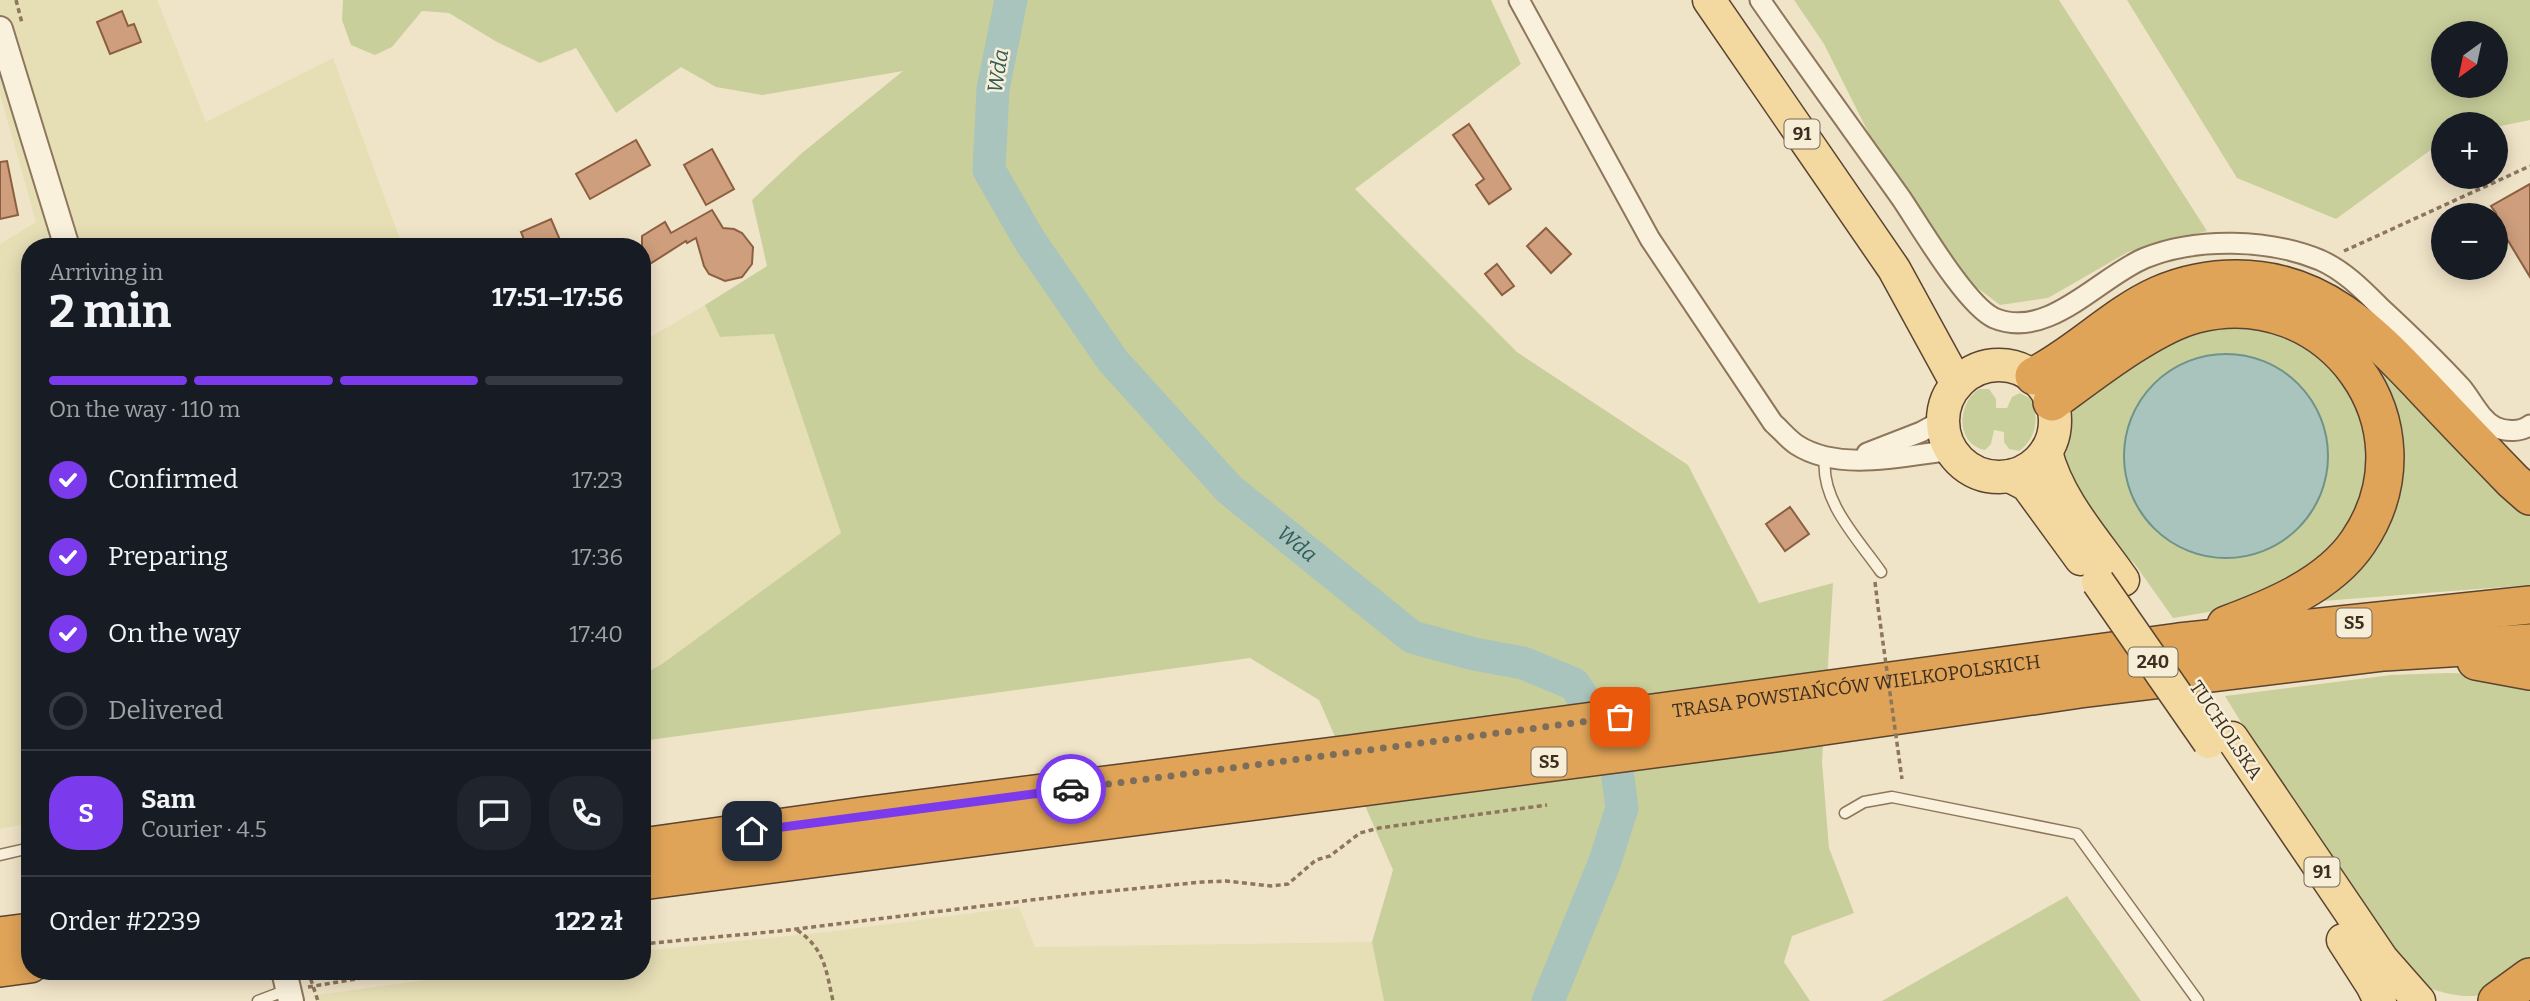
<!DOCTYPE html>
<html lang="en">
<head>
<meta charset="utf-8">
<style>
  :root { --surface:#171b24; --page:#20242c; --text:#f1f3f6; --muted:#9ea1a6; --line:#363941; --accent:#7c3aed }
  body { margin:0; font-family:Bitter,serif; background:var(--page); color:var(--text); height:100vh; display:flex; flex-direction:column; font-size:26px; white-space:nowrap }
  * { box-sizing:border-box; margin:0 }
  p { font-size:23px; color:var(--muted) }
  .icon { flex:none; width:38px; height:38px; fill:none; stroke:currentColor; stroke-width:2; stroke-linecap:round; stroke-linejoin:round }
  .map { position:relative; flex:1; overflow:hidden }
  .side { position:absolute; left:21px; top:238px; width:630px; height:742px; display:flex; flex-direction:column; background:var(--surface); border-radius:28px; box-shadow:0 4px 18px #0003 }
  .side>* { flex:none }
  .needle { width:46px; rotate:213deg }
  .fabs { position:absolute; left:2431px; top:21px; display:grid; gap:14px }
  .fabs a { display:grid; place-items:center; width:77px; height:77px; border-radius:50%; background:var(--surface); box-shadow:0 4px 18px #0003; font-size:35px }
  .pin { position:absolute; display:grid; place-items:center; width:60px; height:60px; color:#fff; margin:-30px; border-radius:14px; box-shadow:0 4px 10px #0006 }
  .courier { position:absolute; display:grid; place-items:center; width:70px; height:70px; margin:-35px; border:5px solid #7c3aed; border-radius:50%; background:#fff; color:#222; box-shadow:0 2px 9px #0007 }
  .summary em { font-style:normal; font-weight:700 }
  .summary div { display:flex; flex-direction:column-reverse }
  .summary { display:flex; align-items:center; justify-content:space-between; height:119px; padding:0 28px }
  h1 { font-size:46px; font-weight:700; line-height:52px }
  .bar { display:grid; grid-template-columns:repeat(4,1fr); gap:10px 7px; align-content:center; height:84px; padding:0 28px }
  .bar i { height:9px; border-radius:5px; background:var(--line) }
  .bar .active { background:var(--accent) }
  .bar p { grid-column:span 4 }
  .line { display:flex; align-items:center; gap:18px; padding:0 28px; border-top:2px solid var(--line) }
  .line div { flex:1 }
  .round { display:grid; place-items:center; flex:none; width:74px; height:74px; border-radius:28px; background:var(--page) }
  ol { padding:0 28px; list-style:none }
  li { display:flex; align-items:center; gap:21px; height:77px }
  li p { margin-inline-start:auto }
  li .icon { padding:7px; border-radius:50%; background:var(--accent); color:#fff; stroke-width:4 }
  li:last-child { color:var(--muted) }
  li i { width:38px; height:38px; border:4px solid var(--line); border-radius:50% }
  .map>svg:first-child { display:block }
</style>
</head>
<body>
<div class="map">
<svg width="2530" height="1001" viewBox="0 0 2530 1001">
  <rect width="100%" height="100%" fill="#f0e4c8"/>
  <g fill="#e6deb5">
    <polygon points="0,0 157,0 206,122 333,58 403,247 30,247 30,823 0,829 0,244 36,222 0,94"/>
    <polygon points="705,305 720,337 774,334 841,533 662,664 642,675 642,342"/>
    <polygon points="1019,907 1035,947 1372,942 1384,1001 319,1001 317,995 491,971 642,971 642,951 827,932"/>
  </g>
  <g fill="#c9cf9b" fill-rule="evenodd">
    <polygon points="343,0 1491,0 1521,64 1355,189 1517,352 1688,465 1759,603 1833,583 1822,762 1829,848 1854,913 1792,936 1784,962 1810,1001 1384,1001 1372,942 1393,870 1319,700 1250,658 642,741 642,675 662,664 841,533 774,334 720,337 705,305 767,266 752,200 802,153 903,71 762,95 716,87 681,67 616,113 576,48 540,63 497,42 449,13 422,11 392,47 375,55 351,45 342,20"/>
    <polygon points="1794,0 2059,0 2207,231 2128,252 2048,298 2000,305 1960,275 1885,166 1824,44"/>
    <path d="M2127 0H2530V120L2496 127V124H2443V141L2336 219 2237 178ZM2443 33H2496V86H2443Z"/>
    <polygon points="2215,321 2298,335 2364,403 2370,487 2325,565 2220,610 2173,618 2134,563 2107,540 2058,463 2076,400 2109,372"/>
    <path d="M2386 371 2530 514V585L2323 601C2331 596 2339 591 2345 585 2384 549 2409 489 2399 437 2395 416 2385 395 2378 375Z"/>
    <path d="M1979 389H1989L1996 399V408H2007L2012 397 2020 393 2031 399C2040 418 2036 439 2019 451L2009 449 2004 442V432L1994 430 1991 444 1985 450C1955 444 1957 403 1979 389Z"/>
    <path d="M2447 673 2491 674 2530 685V964C2516 973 2500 988 2484 994 2464 1001 2427 989 2410 980L2256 747 2225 696 2391 675Z"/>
    <polygon points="2067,896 2141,1001 1882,1001"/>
  </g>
  <circle fill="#a9c4bc" stroke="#6f938a" stroke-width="2" cx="2226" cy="456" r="102"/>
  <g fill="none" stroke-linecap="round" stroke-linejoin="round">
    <path stroke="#a9c4bc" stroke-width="33" id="s1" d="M1011 0 993 89 989 170 1030 241 1113 361 1229 489 1412 637 1474 654 1523 663 1574 684 1613 741 1622 808 1604 864 1548 1001"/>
  </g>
  <g fill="#cf9f7d" stroke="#8d5f41" stroke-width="2">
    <polygon points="122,11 128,26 134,24 141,42 110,54 97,22"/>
    <polygon points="1469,124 1511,189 1489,204 1476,185 1484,179 1453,135"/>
    <polygon points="636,140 650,165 590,199 576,174"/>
    <polygon points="712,149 734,189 706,205 684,165"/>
    <polygon points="7,161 18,215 0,219 0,162"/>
    <polygon points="2530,184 2530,277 2504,234 2496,239 2496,213 2491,206"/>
    <polygon points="712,210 723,228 734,229 742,233 753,247 752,264 742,277 725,281 709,274 704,266 696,238 687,243 686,241 642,269 642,236 665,222 671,233"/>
    <polygon points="551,219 563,247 527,247 521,232"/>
    <polygon points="1546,228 1571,254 1551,273 1527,246"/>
    <polygon points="1497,264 1514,286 1502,295 1485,274"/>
    <polygon points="1790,507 1809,534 1785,551 1766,524"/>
  </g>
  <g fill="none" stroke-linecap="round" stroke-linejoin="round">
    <defs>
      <g id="service">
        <path d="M1825 458C1820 501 1858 539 1881 572"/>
        <polyline points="1845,813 1864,802 1892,797 2077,834 2198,1001"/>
        <polyline points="0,855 30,848"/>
        <polyline points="258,1001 287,990"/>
      </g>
      <g id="minor">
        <path d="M1519 0 1650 239 1773 423C1781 430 1788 439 1797 445 1839 472 1904 456 1952 450"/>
        <path d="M1760 0C1806 66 1854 132 1901 198 1920 226 1966 305 1994 318 2048 341 2099 277 2145 258 2197 237 2269 239 2320 260 2345 271 2364 291 2382 309 2409 334 2436 360 2461 387 2472 400 2480 419 2495 427 2506 432 2521 432 2530 425"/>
        <polyline points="1867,453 1921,432 1943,420"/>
      </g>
      <g id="tertiary">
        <polyline points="0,29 67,247"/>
        <polyline points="284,971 291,1001"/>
      </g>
      <g id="primary">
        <polyline points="1709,0 1894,269 1957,384"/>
        <circle cx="1999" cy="421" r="56"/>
        <path d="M2046 452C2058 500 2095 540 2123 580"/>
        <polyline points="2010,476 2027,485 2081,559"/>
        <polyline points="2232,738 2382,959 2419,1001"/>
        <polyline points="2343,940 2372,985 2380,1001"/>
      </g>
      <g id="motorway">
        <path d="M2034 376C2078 354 2114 315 2159 295 2184 284 2209 279 2237 279 2320 279 2371 332 2424 388 2453 419 2483 450 2513 481L2530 496"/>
        <path d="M2052 402C2089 375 2152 325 2196 314 2330 280 2437 426 2358 542 2329 585 2272 608 2226 625"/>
        <polyline points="2476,661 2530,671"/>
        <path id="s2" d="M642 847 863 816 1350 754 2179 642 2530 605"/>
        <polyline points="642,881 1776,733 2080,689 2384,652 2530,643"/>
        <polyline points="0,936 30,932"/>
        <polyline points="0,968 30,964"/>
        <polyline points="2497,1001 2530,977"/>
      </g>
    </defs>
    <use href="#service" stroke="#8d765c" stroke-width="13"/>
    <use href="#minor" stroke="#8d765c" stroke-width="23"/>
    <use href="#tertiary" stroke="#8d765c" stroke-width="28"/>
    <use href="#primary" stroke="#5b4430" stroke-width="35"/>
    <use href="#motorway" stroke="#5b4430" stroke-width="40"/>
    <g stroke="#8d765c" stroke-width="3.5" stroke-dasharray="5 3.5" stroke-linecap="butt">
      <polyline points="16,0 22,23"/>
      <polyline points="2344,251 2530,166"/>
      <polyline points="1875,582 1878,607"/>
      <path d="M797 930C825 949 826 970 833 1001"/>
      <polyline points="642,944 780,931 1080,894 1202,882 1226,881 1271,886 1288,884 1316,860 1330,856 1360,833 1379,828 1547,805"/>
      <polyline points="308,971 318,1001"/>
      <polyline points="308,987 404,971"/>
    </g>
    <use href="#service" stroke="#faf1dc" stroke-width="10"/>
    <use href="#minor" stroke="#faf1dc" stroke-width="19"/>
    <use href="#tertiary" stroke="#faf1dc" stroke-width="24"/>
    <use href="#primary" stroke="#f3d9a0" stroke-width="32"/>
    <use href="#motorway" stroke="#e0a458" stroke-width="37"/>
    <defs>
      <polyline id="primary-bridge" points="2098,582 2209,742"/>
    </defs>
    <use href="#primary-bridge" stroke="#5b4430" stroke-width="35" stroke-linecap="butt"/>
    <polyline stroke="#8d765c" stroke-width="3.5" stroke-dasharray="5 3.5" stroke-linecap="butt" points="1878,607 1902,779"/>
    <use href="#primary-bridge" stroke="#f3d9a0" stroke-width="32"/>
  </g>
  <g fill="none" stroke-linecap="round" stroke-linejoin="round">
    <polyline stroke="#7c6e5b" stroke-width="7" stroke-dasharray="0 12.6" points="1071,789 1620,717"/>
    <polyline stroke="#7c3aed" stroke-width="9" points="752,831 1071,789"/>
  </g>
  <g text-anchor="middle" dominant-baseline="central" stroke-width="5" stroke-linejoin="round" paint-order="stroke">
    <g fill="#f7eed8" stroke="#756857" stroke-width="2">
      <rect x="1784.5" y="119.5" width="35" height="29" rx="5"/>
      <rect x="2336.5" y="608.5" width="35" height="29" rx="5"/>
      <rect x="2128.5" y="647.5" width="49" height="29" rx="5"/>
      <rect x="1531.5" y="747.5" width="35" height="29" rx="5"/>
      <rect x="2304.5" y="857.5" width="35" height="29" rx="5"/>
    </g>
    <g font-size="18" font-weight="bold" fill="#3d2e20">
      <text x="1802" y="134">91</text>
      <text x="2354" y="623">S5</text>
      <text x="2153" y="662">240</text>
      <text x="1549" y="762">S5</text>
      <text x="2322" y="872">91</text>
    </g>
    <g font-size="19" fill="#3d2e20" stroke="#f7eed8">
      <text stroke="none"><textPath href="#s2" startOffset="1225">TRASA POWSTAŃCÓW WIELKOPOLSKICH</textPath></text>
      <text transform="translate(2226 730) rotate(56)">TUCHOLSKA</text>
    </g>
    <g font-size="21" font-style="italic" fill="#2f5d5a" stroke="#f7eed8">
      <text transform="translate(998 71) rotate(-81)">Wda</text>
      <text stroke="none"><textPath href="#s1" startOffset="660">Wda</textPath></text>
    </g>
  </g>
</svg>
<div class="fabs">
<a><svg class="needle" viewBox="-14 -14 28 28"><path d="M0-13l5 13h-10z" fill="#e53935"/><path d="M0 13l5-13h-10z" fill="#9ea1a6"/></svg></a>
<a>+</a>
<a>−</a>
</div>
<div class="pin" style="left:1620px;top:717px;background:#ea580c"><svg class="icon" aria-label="bag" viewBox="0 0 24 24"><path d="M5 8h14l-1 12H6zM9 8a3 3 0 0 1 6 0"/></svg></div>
<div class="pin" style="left:752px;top:831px;background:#1f2937"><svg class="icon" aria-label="home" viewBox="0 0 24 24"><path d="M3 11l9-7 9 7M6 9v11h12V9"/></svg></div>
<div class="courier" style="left:1071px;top:789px"><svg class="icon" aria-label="car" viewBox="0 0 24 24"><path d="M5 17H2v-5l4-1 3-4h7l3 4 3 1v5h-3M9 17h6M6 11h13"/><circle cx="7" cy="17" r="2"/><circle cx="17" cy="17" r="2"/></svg></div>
<section class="side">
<div class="summary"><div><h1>2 min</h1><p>Arriving in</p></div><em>17:51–17:56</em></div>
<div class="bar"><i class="active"></i><i class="active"></i><i class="active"></i><i></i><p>On the way · 110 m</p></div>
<ol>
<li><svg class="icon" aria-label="check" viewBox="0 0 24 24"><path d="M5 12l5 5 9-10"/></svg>Confirmed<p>17:23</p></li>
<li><svg class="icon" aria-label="check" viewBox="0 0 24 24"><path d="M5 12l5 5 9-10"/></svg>Preparing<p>17:36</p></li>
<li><svg class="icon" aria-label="check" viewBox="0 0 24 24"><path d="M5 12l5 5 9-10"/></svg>On the way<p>17:40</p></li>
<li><i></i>Delivered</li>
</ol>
<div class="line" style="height:126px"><b class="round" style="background:var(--accent);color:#fff">S</b><div><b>Sam</b><p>Courier · 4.5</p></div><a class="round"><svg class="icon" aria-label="chat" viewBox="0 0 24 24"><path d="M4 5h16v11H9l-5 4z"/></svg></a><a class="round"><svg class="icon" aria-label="phone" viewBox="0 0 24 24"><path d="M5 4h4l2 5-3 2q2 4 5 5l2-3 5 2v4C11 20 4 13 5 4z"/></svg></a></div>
<div class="line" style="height:91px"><div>Order #2239</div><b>122 zł</b></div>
</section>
</div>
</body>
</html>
